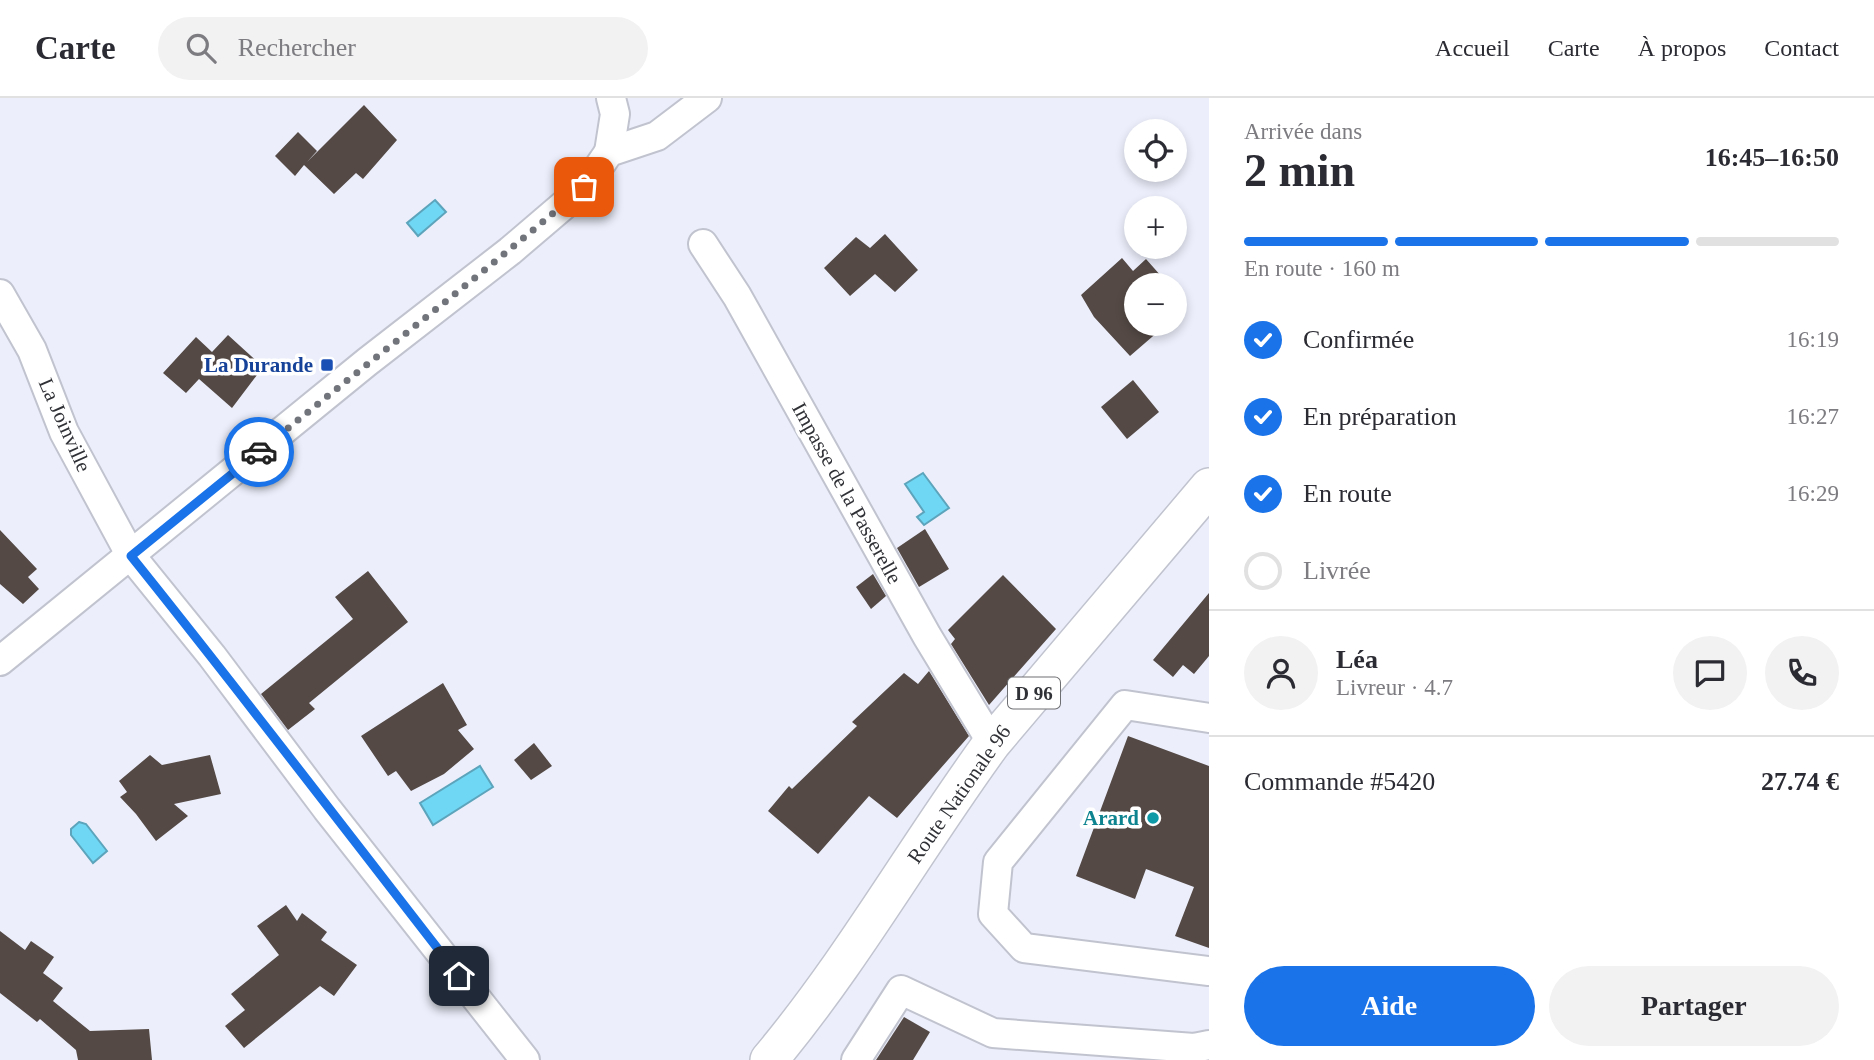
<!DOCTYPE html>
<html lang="fr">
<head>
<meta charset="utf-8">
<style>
  :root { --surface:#fff; --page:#f2f2f3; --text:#2b2b33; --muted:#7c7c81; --line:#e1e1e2; --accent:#1a73e8 }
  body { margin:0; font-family:"Times New Roman",serif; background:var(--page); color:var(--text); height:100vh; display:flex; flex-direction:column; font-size:26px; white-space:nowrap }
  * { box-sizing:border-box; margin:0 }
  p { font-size:23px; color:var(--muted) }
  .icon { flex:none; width:38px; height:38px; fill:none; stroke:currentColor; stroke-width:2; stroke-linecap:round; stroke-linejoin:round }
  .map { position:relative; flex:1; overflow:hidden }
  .side { display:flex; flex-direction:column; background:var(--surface); width:665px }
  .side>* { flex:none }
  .controls { position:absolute; left:1124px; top:21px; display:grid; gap:14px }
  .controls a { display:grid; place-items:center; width:63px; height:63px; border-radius:50%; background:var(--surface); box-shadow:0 4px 10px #0003; font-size:35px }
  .pin { position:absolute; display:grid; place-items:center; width:60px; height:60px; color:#fff; margin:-30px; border-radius:14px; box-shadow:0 4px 10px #0006 }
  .courier { position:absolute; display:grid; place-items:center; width:70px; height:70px; margin:-35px; border:5px solid #1a73e8; border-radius:50%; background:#fff; color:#222; box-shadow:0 2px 9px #0007 }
  .head em { font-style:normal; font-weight:700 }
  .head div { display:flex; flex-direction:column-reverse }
  .head { display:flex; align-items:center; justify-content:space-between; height:119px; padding:0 35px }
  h1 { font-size:46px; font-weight:700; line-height:52px }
  .bar { display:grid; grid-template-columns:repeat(4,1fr); gap:10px 7px; align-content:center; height:84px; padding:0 35px }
  .bar i { height:9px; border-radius:5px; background:var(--line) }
  .bar .current { background:var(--accent) }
  .bar p { grid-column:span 4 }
  .line { display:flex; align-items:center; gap:18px; padding:0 35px; border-top:2px solid var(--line) }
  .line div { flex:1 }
  .round { display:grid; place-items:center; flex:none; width:74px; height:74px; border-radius:37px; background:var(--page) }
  ol { padding:0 35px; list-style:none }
  li { display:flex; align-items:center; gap:21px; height:77px }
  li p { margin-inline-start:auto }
  li .icon { padding:7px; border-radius:50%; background:var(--accent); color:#fff; stroke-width:4 }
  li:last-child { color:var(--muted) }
  li i { width:38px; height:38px; border:4px solid var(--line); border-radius:50% }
  .cta { display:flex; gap:14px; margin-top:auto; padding:14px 35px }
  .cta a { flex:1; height:80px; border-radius:42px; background:var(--accent); color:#fff; font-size:28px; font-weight:700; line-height:80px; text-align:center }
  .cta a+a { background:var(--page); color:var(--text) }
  header { display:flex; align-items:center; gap:42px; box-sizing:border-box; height:98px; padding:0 35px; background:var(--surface); border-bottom:2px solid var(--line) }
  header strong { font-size:33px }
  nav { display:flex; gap:38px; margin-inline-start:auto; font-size:24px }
  .search { width:490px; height:63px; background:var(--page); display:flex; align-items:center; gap:18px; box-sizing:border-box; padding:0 24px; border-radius:38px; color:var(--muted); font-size:26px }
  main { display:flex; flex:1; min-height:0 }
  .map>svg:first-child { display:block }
</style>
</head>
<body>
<header>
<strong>Carte</strong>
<div class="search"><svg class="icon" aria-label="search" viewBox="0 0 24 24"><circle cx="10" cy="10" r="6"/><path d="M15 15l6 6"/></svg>Rechercher</div>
<nav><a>Accueil</a><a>Carte</a><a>À propos</a><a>Contact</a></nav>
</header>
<main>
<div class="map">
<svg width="1209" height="962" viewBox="0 0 1209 962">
  <rect width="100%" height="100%" fill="#eceffb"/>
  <g fill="#6fd6f4" stroke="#5ca4bb" stroke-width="2">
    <polygon points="435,102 446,114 418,138 407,125"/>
    <polygon points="923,375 949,410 924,427 917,419 924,414 905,386"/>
    <polygon points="480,668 493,689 433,727 420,705"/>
    <polygon points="79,724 86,726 107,753 93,765 71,737 71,731"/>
  </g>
  <g fill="#544945">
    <polygon points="364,7 397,42 363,81 356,75 334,96 304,67 295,78 275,58 298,34 317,53 307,64"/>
    <polygon points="885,136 918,172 895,194 875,176 850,198 824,170 856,139 870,150"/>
    <polygon points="1122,160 1133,173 1146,161 1169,187 1136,187 1136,226 1167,226 1130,258 1094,219 1081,197"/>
    <polygon points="228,237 263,269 232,310 199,281 186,295 163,275 196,239 212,254"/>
    <polygon points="1133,282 1159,314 1127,341 1101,309"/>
    <polygon points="925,431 949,471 919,489 897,450"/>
    <polygon points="0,432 37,471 28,479 39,491 23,506 0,486"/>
    <polygon points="368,473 408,524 309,605 315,611 288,632 261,596 353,521 335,499"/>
    <polygon points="873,476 886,498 871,511 856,489"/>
    <polygon points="1003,477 1056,531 989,607 951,546 955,541 948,532"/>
    <polygon points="1209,495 1209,558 1194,576 1183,567 1173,579 1153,562"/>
    <polygon points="929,573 969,638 897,720 869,698 818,756 768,713 789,688 792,691 857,628 852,624 904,575 918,586"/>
    <polygon points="443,585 467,627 458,632 474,651 444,676 411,693 396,673 388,678 361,638"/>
    <polygon points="1128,638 1209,668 1209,850 1175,838 1194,789 1146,771 1135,801 1076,778"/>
    <polygon points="534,645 552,668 531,682 514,662"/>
    <polygon points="150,657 162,667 210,657 221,696 174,706 188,718 156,743 136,716 120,699 127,694 119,683"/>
    <polygon points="286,807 297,823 302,815 327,834 321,842 357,867 334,898 320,888 244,950 225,928 245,912 231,896 279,857 257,828"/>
    <polygon points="0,833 25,852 31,843 54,859 43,875 63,890 53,903 90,933 149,931 152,962 78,962 76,952 40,921 37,924 0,895"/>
    <polygon points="904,919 930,934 913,962 876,962"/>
  </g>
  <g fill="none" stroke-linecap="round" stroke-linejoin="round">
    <defs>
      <g id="minor">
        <polyline points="609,54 615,16 611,0"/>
        <polyline points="703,146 737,198 927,538 992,645"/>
        <polyline points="0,196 32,252 64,334 131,458 212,558 327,711 525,962"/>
        <polyline points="0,563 367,264 510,153 585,89 609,54 657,38 707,0"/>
        <polyline points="1209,620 1125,607 998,764 993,816 1024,850 1209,873"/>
        <polyline points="856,962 901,892 993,935 1194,950 1209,947"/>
      </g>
      <path id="major" d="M769 962C852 863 916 749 992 645L1209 389"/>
    </defs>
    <use href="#minor" stroke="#c1c4cf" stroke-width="32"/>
    <use href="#major" stroke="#c1c4cf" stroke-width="40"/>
    <use href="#minor" stroke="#fff" stroke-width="28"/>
    <use href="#major" stroke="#fff" stroke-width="37"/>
  </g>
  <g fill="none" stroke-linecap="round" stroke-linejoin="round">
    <path stroke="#72747b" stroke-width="7" stroke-dasharray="0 12.6" d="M259 354C367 265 478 180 584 89"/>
    <path stroke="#1a73e8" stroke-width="9" d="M259 354 131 458C242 596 350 738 459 878"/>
  </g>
  <rect fill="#1a4fb4" stroke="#fff" stroke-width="2.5" x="320" y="260" width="14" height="14" rx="3.5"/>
  <circle fill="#0f9aa8" stroke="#fff" stroke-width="2.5" cx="1153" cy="720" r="7"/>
  <g text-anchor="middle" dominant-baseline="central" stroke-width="7" stroke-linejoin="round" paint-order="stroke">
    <rect fill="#fff" stroke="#6e6f72" stroke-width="2" x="1008" y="579.5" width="52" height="31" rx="5"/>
    <g font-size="19" font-weight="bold" fill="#303136">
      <text x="1034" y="595">D 96</text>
    </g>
    <g font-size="21" font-weight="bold" fill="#164399" stroke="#fff" text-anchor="end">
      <text x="313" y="267">La Durande</text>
    </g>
    <g font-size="21" fill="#303136" stroke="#fff">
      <text transform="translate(65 327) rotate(66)">La Joinville</text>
      <text transform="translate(847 395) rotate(61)">Impasse de la Passerelle</text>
      <text transform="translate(959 696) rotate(-55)">Route Nationale 96</text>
    </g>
    <g font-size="21" font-weight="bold" fill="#0d838f" stroke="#fff" text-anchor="end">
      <text x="1139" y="720">Arard</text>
    </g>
  </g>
</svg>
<div class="controls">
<a><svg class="icon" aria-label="locate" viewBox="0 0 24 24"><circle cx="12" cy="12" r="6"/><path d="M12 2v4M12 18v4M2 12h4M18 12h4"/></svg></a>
<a>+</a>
<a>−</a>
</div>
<div class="pin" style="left:584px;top:89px;background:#ea580c"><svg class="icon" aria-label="bag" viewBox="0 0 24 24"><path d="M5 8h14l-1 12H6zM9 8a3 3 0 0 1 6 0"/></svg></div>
<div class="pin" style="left:459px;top:878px;background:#1f2937"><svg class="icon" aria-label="home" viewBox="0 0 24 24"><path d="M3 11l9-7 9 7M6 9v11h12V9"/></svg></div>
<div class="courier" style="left:259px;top:354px"><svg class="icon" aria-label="car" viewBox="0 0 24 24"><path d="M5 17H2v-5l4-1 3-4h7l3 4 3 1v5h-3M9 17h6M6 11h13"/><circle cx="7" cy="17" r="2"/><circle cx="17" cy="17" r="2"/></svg></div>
</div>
<section class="side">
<div class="head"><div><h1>2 min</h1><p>Arrivée dans</p></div><em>16:45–16:50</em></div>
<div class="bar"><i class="current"></i><i class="current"></i><i class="current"></i><i></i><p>En route · 160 m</p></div>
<ol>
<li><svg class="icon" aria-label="check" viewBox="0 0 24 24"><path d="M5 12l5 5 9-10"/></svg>Confirmée<p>16:19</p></li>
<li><svg class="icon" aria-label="check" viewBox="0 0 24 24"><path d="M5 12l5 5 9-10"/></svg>En préparation<p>16:27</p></li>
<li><svg class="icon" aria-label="check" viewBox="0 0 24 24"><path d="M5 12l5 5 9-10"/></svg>En route<p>16:29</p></li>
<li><i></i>Livrée</li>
</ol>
<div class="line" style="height:126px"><a class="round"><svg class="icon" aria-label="person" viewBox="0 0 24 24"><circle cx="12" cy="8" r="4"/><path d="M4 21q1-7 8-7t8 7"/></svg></a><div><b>Léa</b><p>Livreur · 4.7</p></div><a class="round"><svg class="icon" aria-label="chat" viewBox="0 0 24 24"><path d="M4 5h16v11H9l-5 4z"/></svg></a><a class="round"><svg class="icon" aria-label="phone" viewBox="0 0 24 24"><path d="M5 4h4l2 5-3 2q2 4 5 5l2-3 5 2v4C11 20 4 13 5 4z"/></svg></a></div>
<div class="line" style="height:91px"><div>Commande #5420</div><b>27.74 €</b></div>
<div class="cta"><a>Aide</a><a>Partager</a></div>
</section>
</main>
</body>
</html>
